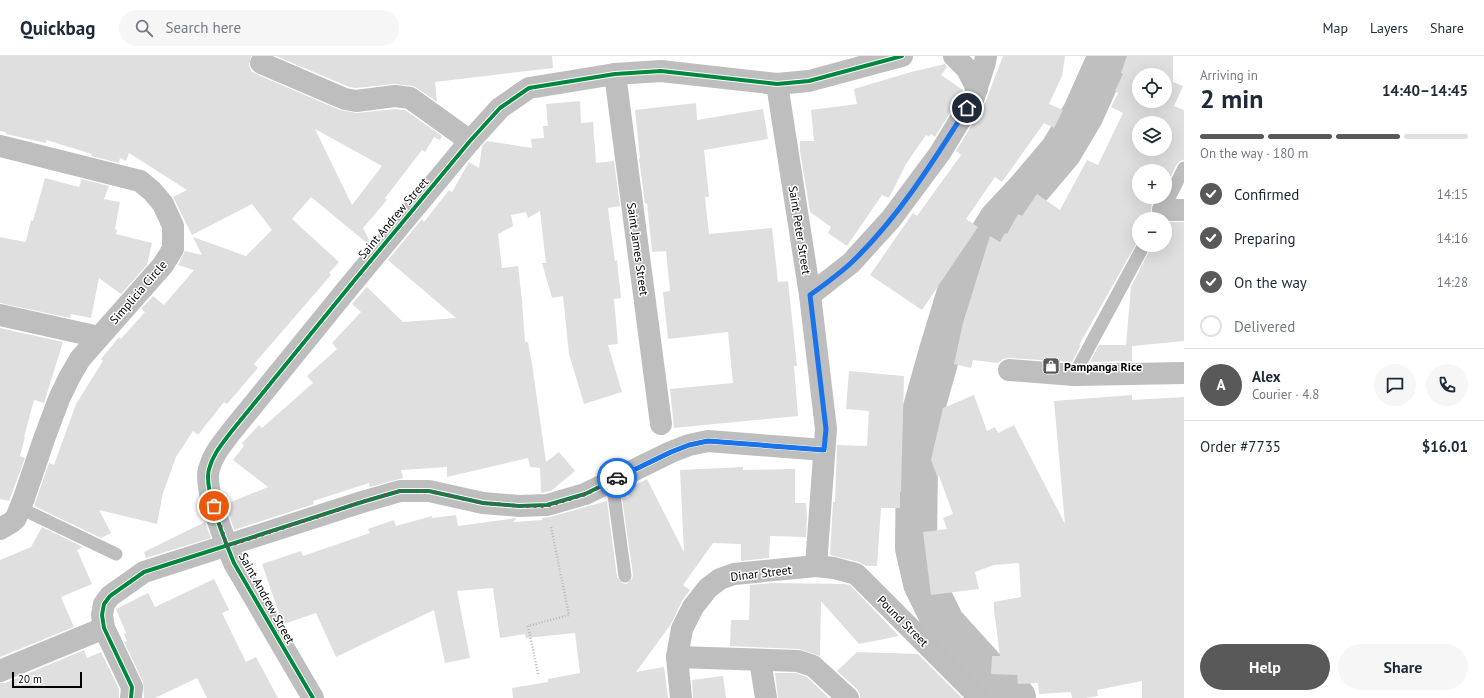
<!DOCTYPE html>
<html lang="en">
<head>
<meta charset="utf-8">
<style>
  :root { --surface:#fff; --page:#f6f6f7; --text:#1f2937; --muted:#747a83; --line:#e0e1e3; --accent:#595959 }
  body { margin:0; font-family:"PT Sans",sans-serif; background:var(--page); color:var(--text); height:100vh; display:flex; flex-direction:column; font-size:15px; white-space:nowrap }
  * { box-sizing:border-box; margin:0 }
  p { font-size:13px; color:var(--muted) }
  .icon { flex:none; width:22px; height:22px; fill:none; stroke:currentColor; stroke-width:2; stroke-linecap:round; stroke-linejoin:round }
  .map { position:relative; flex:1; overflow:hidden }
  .drawer { display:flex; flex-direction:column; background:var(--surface); width:300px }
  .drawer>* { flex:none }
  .fabs { position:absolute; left:1132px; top:12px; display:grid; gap:8px }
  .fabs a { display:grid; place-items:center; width:40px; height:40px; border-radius:50%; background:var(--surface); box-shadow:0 4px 16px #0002; font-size:20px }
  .scale { position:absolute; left:12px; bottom:10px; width:70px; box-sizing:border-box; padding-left:4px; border:2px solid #000; border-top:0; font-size:11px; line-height:14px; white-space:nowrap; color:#000; -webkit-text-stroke:3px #fff; paint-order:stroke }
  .pin { position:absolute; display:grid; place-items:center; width:34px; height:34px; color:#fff; margin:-17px; border:2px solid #fff; border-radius:50%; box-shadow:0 1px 4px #0007 }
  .courier { position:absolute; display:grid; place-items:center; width:40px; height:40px; margin:-20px; border:3px solid #1a73e8; border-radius:50%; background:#fff; color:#222; box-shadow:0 1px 5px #0007 }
  .head em { font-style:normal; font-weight:800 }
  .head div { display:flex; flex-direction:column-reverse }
  .head { display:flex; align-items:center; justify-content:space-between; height:68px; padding:0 16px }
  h1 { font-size:26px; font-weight:800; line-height:30px }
  .bar { display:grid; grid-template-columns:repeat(4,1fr); gap:6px 4px; align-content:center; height:48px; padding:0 16px }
  .bar i { height:5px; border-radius:3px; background:var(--line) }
  .bar .current { background:var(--accent) }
  .bar p { grid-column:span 4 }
  .line { display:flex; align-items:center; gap:10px; padding:0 16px; border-top:1px solid var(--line) }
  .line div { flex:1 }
  .round { display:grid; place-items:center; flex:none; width:42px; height:42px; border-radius:21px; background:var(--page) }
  ol { padding:0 16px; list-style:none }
  li { display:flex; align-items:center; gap:12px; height:44px }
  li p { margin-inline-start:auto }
  li .icon { padding:4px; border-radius:50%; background:var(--accent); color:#fff; stroke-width:4 }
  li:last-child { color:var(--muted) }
  li i { width:22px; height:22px; border:2px solid var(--line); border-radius:50% }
  .button { display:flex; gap:8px; margin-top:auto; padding:8px 16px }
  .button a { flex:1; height:46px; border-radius:24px; background:var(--accent); color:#fff; font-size:16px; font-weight:800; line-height:46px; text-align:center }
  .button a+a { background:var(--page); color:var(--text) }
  header { display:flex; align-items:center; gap:24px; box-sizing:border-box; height:56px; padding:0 20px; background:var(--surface); border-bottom:1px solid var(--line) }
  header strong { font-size:19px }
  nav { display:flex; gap:22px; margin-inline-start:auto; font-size:14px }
  .search { width:280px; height:36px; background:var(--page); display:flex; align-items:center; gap:10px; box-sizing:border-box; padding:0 14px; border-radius:22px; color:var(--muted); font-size:15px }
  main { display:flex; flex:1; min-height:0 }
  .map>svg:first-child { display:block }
</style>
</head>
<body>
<header>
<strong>Quickbag</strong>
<div class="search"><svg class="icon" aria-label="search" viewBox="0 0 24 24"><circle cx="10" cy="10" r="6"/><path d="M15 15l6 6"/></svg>Search here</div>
<nav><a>Map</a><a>Layers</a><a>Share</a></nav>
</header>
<main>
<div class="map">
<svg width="1184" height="642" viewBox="0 0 1184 642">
  <rect width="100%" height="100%" fill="#fff"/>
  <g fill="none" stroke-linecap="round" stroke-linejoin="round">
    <polyline stroke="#bfbfbf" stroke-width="42" points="1015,642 984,612 944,568 924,527 916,492 917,403 922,359 940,295 961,226 1000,164 1028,134 1061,95 1083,58 1109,0"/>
  </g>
  <g fill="#dfdfdf" fill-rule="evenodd">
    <path d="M0 0H251L249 9 251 15 256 18 340 54 357 57 395 53 405 54 442 80 440 84 434 81 425 96 422 94 385 142 387 144 363 172 370 186 368 188 311 141 292 163 339 206 329 217 331 219 254 308 258 312 227 348 224 346 198 379 193 375 176 401 163 437 157 468 99 454 111 477 101 482 34 450 49 407 54 409 76 348 103 305 101 303 119 281 121 283 145 256 141 253 153 240 164 249 194 214 178 209 185 195 202 199 193 181 246 200 272 174 252 148 192 179 173 141 187 134 129 97 126 105 120 102 119 107 91 100 92 98 46 84V87L6 78V76L0 75ZM315 73 382 110 352 149Z"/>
    <polygon points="276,0 552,0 553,12 435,26 437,46 417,32 412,30 394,28 356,32 349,31"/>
    <polygon points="1003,0 1065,0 1062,20 1049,48 1063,54 1054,72 1044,67 1002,126 995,121 966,163 978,171 922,254 870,219 913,157 917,160 961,99 956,95 985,47"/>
    <path d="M1127 0H1173V26L1183 30 1174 50 1184 54V104L1180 105 1177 108 1165 132V115H1139V141H1161L1152 147 1151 154 1152 160 1155 163H1139V183L1079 289H1081L1072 306 1010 302 1003 303 998 307 973 304 971 312 954 308 963 267 990 180 1000 186 1005 177 1007 178 1018 158 1022 160 1037 138 1060 154 1087 104 1098 109 1123 57 1111 51 1118 37 1115 35 1123 18 1121 17ZM1139 19H1165V45H1139ZM1139 67H1165V93H1139Z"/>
    <polygon points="945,8 947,11 941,19 963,34 963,36 935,81 931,78 929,81 926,79 906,108 889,142 882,139 847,190 828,177 831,171 810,156 800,95 800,85 814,85 811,54 857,48 854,33 911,16"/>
    <polygon points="580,45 581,67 593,66 596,107 614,105 620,150 608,152 615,205 617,204 621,242 614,243 618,288 608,289 622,336 584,348 569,298 563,240 552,242 542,207 546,207 540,155 528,162 526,156 511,159 513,170 498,178 502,212 518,210 522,244 525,286 528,286 532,308 546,406 559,396 575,415 551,435 541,437 540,412 530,411 528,402 447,421 447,411 401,414 403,422 370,431 369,427 313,445 314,448 234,474 226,448 268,431 233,404 244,390 242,387 259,369 262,372 313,327 307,320 337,293 332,287 361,256 352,248 367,231 403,266 456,262 388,204 422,163 424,166 449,134 452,136 469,106 479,112 482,90 487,85 532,92 531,83 544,82 543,70 548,70 546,48"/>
    <polygon points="696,47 697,64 763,53 768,83 704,94 709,141 705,141 709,178 772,172 778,226 788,225 797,310 794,310 798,360 674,372 670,333 733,327 728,276 668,283 663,236 670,235 666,195 652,196 647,147 645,148 639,102 640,102 635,54"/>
    <polygon points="45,122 79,131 82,123 109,130 104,143 120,146 115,173 117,174 116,178 152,187 147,209 121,238 99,222 91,262 71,258 70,262 0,247 0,181 25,186 26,185 31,164 33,165"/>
    <polygon points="1165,166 1184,166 1184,285 1132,290 1132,305 1090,306 1099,289 1126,289 1131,231 1152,189 1165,189"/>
    <polygon points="0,272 63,286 44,347 34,344 24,381 25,381 20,400 25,402 9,445 0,443"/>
    <polygon points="849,315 904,320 901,436 900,436 900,452 881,452 877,510 866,510 859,506 830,499 833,446 835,446 837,389 867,390 869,355 846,353"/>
    <polygon points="974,339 987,375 995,371 998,377 1014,369 1065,468 1054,345 1132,339 1132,344 1184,341 1184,642 1142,642 1142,625 1097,634 1098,640 1086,642 1072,642 1071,636 1039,638 1038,627 1018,628 1017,619 991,618 992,600 1000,600 994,554 994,546 1021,541 1019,507 994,509 975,516 979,533 931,539 923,476 947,473 943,462 953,458 939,420 937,420 931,404 943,352"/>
    <polygon points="743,411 743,414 795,413 795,447 806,447 807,461 806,481 770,480 769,502 741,505 741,488 713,487 683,529 690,534 682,545 671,568 636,616 664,611 668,642 513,642 512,632 548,626 548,623 580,617 575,577 526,582 525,578 500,582 493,532 457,535 470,602 445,607 434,554 336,601 316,557 284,568 280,560 262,508 301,495 303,500 370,477 368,473 394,464 396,470 432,460 432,462 456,459 458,470 517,462 513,466 542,464 542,462 550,461 607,445 617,521 622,527 626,528 632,523 633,519 622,442 629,441 626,434 647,423 684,496 680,414"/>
    <polygon points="205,466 211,482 146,502 144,496"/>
    <polygon points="42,471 83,491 77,494 92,528 61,541 74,571 0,601 0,504 31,491"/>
    <polygon points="214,523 229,554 222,557 246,606 256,601 278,642 207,642 197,622 155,642 144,642 143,626 124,586 127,585 124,578 126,577 116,553 148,537 155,551"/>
    <polygon points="772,527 844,528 850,529 899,580 859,588 821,545 820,600 799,593 730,590 731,564 749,564 750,529"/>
    <polygon points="84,594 87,602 101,596 119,633 119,642 0,642 0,627 5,627"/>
    <polygon points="857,596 918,598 962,642 860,642 860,638 857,633 837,615"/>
    <polygon points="775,617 796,617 807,621 829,642 778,642"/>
    <polygon points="723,620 726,642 693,642 692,624"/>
  </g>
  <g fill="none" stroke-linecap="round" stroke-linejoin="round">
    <polyline stroke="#b9b9b9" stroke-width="2.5" stroke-dasharray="1 2" stroke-linecap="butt" points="538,618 528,570 569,559 551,471"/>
    <g stroke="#bebebe" stroke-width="13">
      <polyline points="1161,158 1184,112"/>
      <polyline points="1074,319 1144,189"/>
      <polyline points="607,427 614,439 625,520"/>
      <polyline points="20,452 116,498"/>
    </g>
    <g stroke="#bebebe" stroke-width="22">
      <polyline points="954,0 967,13 977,33"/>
      <polyline points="261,7 345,43 356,45 395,40 410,42 470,85"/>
      <polyline points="615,18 661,368"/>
      <polyline points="777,28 810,239 826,373 816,510"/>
      <polyline points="0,90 140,125 152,135 163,148 173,170 173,193 163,209 80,303 69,322 59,343 44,383 24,442 16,462 12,466 0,473"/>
      <polyline points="1163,154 1184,154"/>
      <polyline points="810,239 851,207 891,163 940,97 974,41 985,6 986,0"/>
      <polyline points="0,259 99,281"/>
      <polyline points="1009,314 1074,319 1184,317"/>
      <polyline points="677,601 798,605 813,610 848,642"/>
      <polyline points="760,604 766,642"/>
      <polyline points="0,615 104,572"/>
      <polyline points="131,642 132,631 104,572 102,559 104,548 110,540 144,516 362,446 400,435 429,435 483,447 519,450 547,449 585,438 671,396 689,389 708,385 824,394"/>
      <path d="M313 642 234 507C226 487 203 433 209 413 213 398 222 388 231 376L353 226 470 85 500 52 529 32 615 18 661 15 777 28 809 25 902 0"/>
      <polyline points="681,642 677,601 682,573 693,551 708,532 720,523 734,518 816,510 834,512 856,518 980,642"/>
    </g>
    <defs>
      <g id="cycleway">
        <polyline points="131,642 132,631 104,572 102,559 104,548 110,540 144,516 362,446 400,435 429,435 483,447 519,450 547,449 585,438 671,396 689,389 708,385 824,394"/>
        <path d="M313 642 234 507C226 487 203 433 209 413 213 398 222 388 231 376L353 226 470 85 500 52 529 32 615 18 661 15 777 28 809 25 902 0"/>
      </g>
    </defs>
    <use href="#cycleway" stroke="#fff" stroke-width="6"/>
    <use href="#cycleway" stroke="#00873e" stroke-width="4"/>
  </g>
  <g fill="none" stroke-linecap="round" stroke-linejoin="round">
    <polyline stroke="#595959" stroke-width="4" stroke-dasharray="0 7.2" points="214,450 227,490 362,446 400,435 429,435 483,447 519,450 547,450 586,438 617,422"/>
    <path stroke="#1a73e8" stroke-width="5" d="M617 422 671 396 689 389 708 385 824 394 826 373 810 239C824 229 838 219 851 207 898 162 933 106 967 52"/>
  </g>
  <defs>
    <symbol id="shop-square" viewBox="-11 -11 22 22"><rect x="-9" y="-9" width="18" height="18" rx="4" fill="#595959" stroke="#fff"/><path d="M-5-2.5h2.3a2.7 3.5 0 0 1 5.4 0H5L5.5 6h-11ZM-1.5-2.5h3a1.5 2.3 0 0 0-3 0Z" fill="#fff"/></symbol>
  </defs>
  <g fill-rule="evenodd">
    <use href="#shop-square" x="1041" y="300" width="20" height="20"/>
  </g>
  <g text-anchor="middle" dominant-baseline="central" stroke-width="3" stroke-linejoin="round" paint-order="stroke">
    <g font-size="12" fill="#000" stroke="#fff">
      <text transform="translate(393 162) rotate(-50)">Saint Andrew Street</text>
      <text transform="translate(800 174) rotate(81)">Saint Peter Street</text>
      <text transform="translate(638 193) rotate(82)">Saint James Street</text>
      <text transform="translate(138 236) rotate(-49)">Simplicia Circle</text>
      <text transform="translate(761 517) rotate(-7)">Dinar Street</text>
      <text transform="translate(267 542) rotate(61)">Saint Andrew Street</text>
      <text transform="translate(903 565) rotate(45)">Pound Street</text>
    </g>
    <g font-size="12" font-weight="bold" fill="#000" stroke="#fff" text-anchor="start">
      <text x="1064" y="310">Pampanga Rice</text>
    </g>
  </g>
</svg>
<div class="fabs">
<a><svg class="icon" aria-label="locate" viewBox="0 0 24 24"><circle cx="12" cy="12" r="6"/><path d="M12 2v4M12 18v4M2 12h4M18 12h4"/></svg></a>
<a><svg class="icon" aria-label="layers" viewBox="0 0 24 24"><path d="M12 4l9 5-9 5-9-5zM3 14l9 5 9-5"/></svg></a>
<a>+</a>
<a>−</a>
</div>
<div class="scale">20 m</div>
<div class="pin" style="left:214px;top:450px;background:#ea580c"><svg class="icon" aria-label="bag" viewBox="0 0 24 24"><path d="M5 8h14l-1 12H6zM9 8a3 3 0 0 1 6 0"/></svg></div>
<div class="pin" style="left:967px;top:52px;background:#1f2937"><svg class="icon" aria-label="home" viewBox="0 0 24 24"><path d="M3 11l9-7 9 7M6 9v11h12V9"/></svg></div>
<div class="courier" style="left:617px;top:422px"><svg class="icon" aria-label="car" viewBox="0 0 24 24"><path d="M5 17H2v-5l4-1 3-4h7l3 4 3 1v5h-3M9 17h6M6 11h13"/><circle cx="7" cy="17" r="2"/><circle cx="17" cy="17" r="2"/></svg></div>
</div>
<section class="drawer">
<div class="head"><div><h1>2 min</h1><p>Arriving in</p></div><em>14:40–14:45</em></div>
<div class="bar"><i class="current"></i><i class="current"></i><i class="current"></i><i></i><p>On the way · 180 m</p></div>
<ol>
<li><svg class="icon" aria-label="check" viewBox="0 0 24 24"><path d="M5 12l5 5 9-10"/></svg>Confirmed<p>14:15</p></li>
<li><svg class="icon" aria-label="check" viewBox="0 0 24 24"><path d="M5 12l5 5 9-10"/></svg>Preparing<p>14:16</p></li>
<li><svg class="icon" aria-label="check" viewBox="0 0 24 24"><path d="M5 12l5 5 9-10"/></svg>On the way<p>14:28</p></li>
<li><i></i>Delivered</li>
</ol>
<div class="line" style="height:72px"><b class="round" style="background:var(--accent);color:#fff">A</b><div><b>Alex</b><p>Courier · 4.8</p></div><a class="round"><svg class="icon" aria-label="chat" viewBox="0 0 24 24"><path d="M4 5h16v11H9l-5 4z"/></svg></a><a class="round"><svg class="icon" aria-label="phone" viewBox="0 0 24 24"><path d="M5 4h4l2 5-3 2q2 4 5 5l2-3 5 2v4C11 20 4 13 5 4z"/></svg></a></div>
<div class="line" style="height:52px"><div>Order #7735</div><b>$16.01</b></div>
<div class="button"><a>Help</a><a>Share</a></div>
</section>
</main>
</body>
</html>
